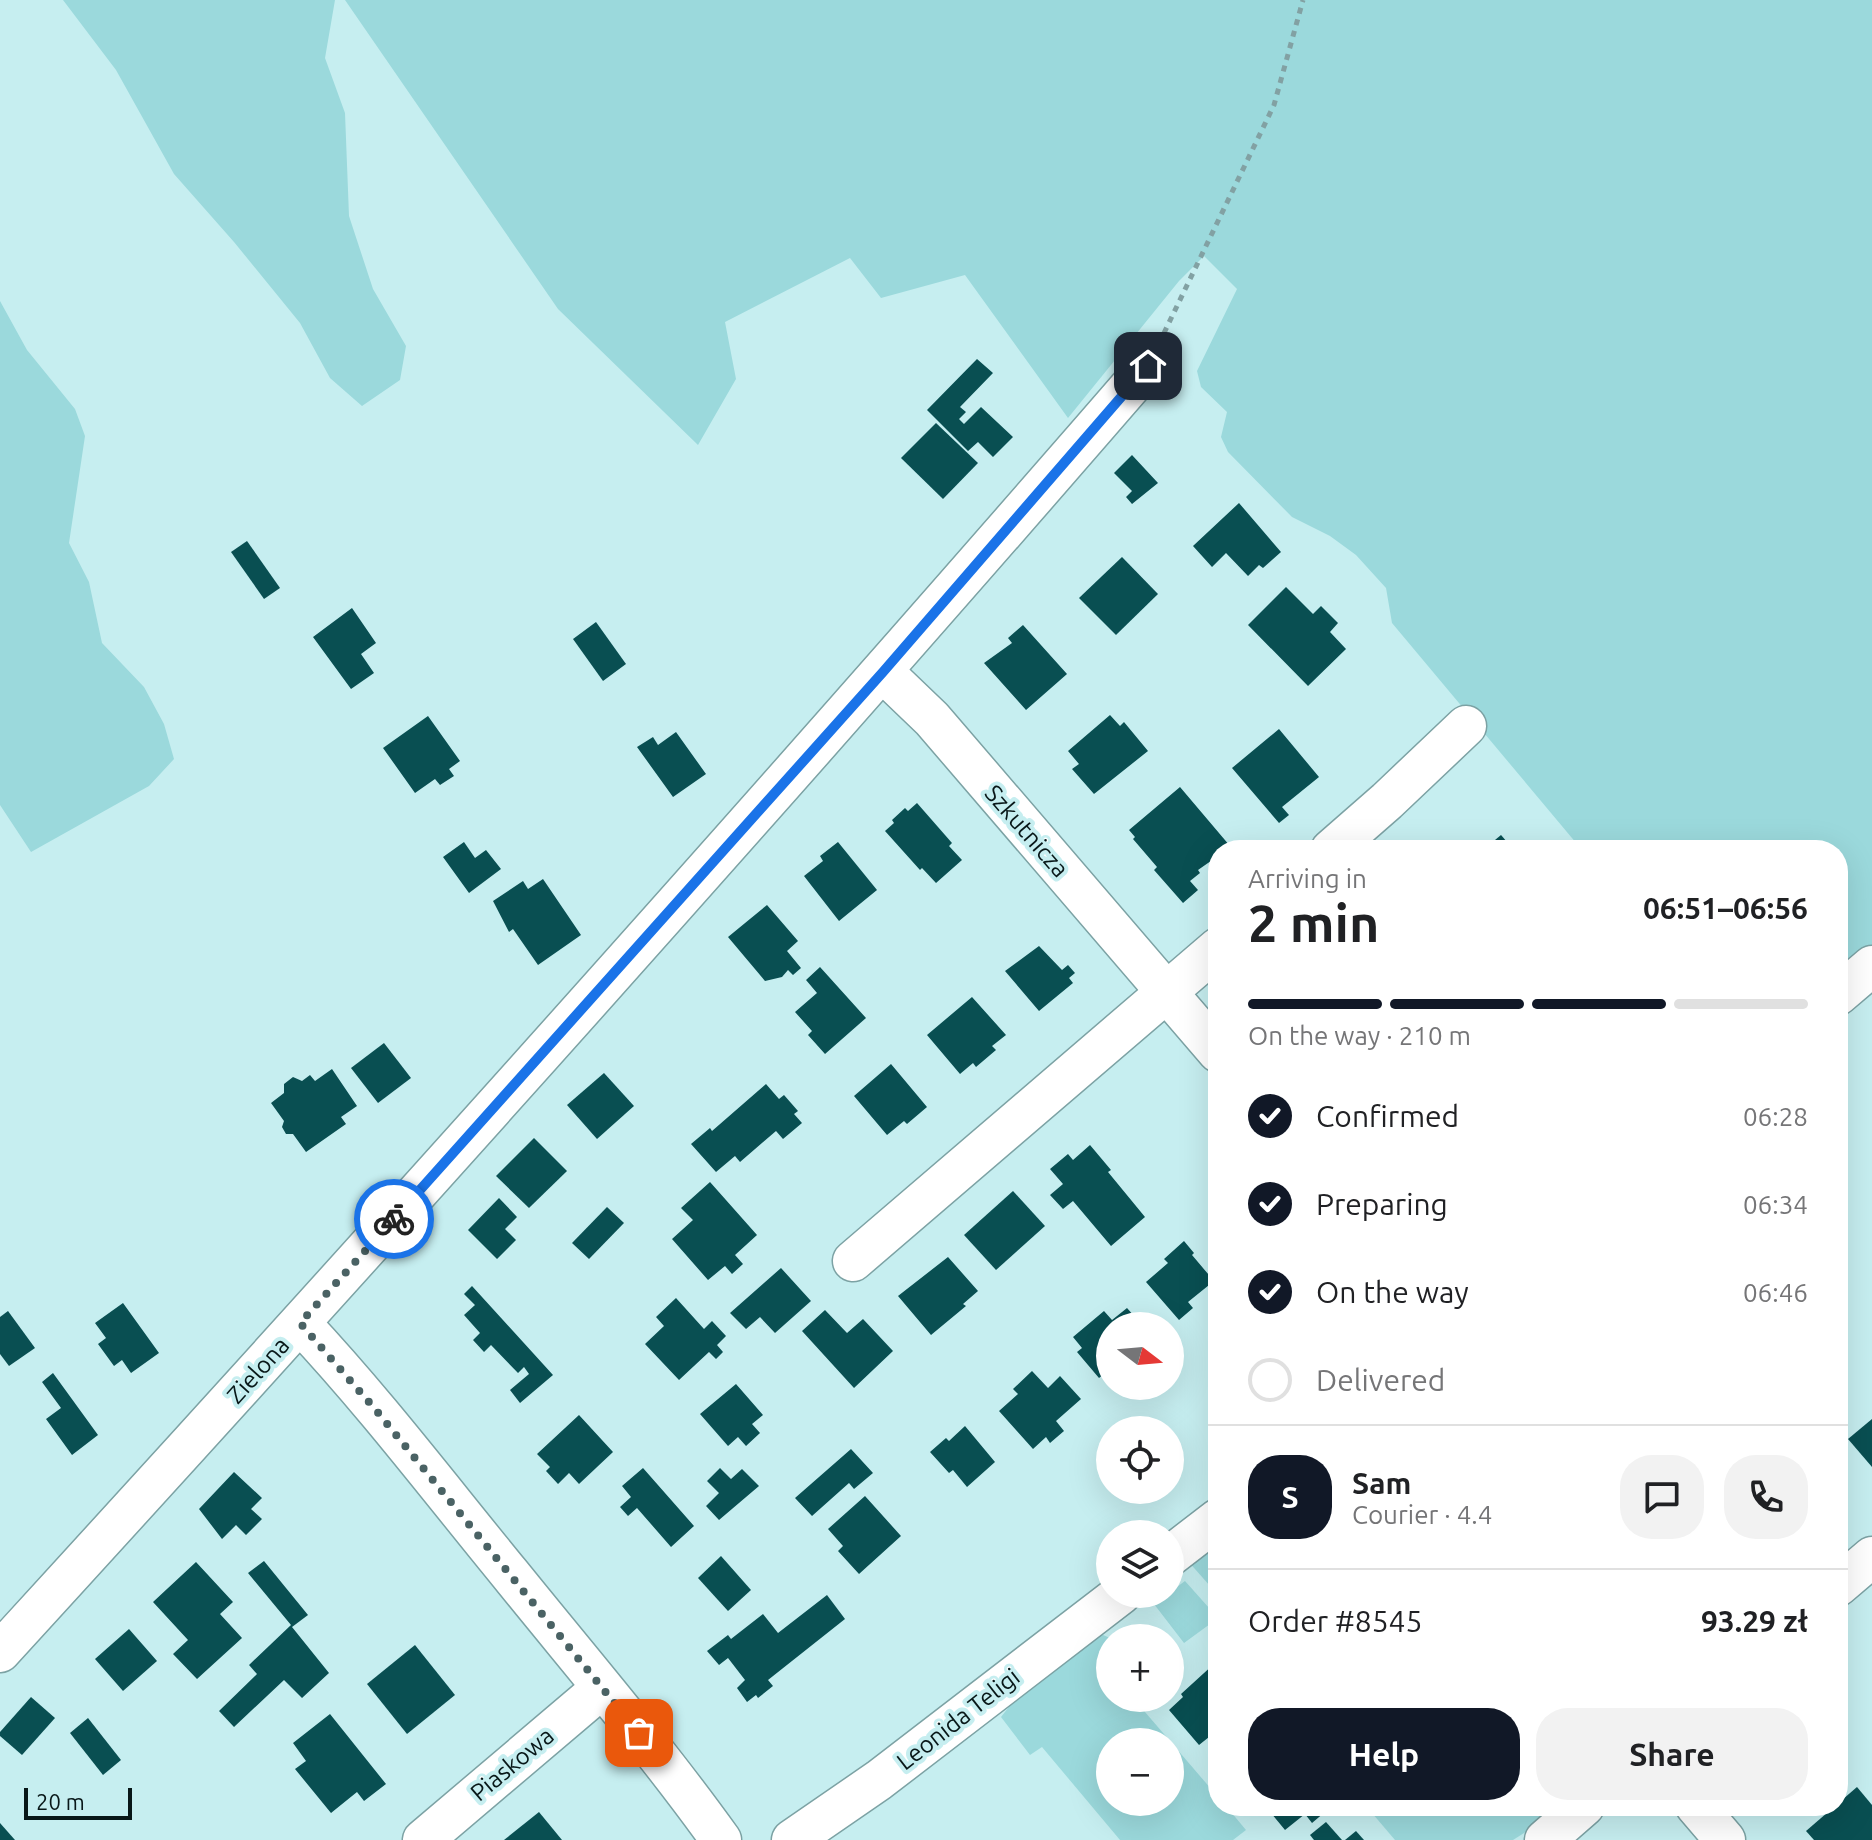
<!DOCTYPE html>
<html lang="en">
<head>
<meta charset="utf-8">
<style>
  :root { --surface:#fff; --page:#f2f2f2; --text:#202124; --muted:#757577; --line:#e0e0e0; --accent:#111827 }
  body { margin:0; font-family:Ubuntu,sans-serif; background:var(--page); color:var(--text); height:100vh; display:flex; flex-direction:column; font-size:30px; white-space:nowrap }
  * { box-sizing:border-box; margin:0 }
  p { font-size:26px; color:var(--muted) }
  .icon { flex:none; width:44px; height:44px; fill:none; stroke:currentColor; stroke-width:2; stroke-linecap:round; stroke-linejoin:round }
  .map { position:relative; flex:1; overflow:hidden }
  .drawer { position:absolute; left:1208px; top:840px; width:640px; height:976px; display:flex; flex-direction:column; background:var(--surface); border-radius:32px; box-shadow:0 8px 32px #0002 }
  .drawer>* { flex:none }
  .needle { width:52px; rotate:106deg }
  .controls { position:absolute; left:1096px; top:1312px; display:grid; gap:16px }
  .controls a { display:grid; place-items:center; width:88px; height:88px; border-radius:50%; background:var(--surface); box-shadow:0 8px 32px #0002; font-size:40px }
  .scale { position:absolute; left:24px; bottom:20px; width:108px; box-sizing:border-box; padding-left:8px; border:4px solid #081718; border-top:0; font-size:22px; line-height:28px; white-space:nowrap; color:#081718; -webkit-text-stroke:6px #c6eef0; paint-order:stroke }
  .pin { position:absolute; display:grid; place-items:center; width:68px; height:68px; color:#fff; margin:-34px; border-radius:16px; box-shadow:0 4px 12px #0006 }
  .courier { position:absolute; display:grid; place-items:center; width:80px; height:80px; margin:-40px; border:6px solid #1a73e8; border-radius:50%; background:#fff; color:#222; box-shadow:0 2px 10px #0007 }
  .summary em { font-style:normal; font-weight:600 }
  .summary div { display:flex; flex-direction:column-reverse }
  .summary { display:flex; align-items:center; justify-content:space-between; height:136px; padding:0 40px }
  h1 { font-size:52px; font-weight:600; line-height:60px }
  .bar { display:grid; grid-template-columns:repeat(4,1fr); gap:12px 8px; align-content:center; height:96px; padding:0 40px }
  .bar i { height:10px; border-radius:6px; background:var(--line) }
  .bar .on { background:var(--accent) }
  .bar p { grid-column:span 4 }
  .line { display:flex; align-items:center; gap:20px; padding:0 40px; border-top:2px solid var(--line) }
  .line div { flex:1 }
  .round { display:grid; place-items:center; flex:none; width:84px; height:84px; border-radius:32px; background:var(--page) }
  ol { padding:0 40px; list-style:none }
  li { display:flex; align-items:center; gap:24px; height:88px }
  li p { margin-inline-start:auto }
  li .icon { padding:8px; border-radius:50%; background:var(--accent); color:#fff; stroke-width:4 }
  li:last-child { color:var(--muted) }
  li i { width:44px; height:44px; border:4px solid var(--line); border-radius:50% }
  .action { display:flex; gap:16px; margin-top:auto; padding:16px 40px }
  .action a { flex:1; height:92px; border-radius:32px; background:var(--accent); color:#fff; font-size:32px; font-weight:600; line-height:92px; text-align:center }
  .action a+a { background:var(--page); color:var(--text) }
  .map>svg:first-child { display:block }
</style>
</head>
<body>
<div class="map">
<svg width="1872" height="1840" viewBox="0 0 1872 1840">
  <rect width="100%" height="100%" fill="#c6eef0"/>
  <g fill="#9bd9dc" fill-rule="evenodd">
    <polygon points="63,0 335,0 325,58 345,113 349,216 373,289 406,346 400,380 362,406 330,378 300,323 234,242 174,174 116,70"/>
    <polygon points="345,0 1872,0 1872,952 1838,981 1838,850 1582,850 1392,623 1386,588 1356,555 1330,536 1292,517 1228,452 1221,437 1227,412 1201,387 1197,371 1237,289 1204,256 1179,281 1068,418 965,275 881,298 850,258 725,322 736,379 698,445 558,309"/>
    <polygon points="0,301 27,350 75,409 85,436 69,543 89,582 102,643 144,687 164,724 174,759 149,786 31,852 0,805"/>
    <polygon points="1218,1534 1218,1595 1187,1560"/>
    <polygon points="1185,1581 1218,1618 1218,1633 1210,1624 1184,1643 1154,1604"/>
    <path d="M1094 1631 1110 1638V1698H1133L1218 1797V1806H1226L1246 1830 1233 1840H1120L1042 1747 1030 1755 1001 1717 1023 1689ZM1110 1742H1170V1802H1110Z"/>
    <polygon points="1366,1806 1567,1806 1513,1840 1395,1840"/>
  </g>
  <g fill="#094f52">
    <polygon points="977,359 993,373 960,407 966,412 959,419 964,424 981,407 1013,437 993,457 978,442 968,451 927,410"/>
    <polygon points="936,423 978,463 943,499 901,458"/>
    <polygon points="1132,455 1158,483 1132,504 1126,497 1132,491 1114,473"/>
    <polygon points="1239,503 1281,552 1263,568 1259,565 1248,576 1226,553 1212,567 1193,546"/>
    <polygon points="247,541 280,588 264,599 231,552"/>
    <polygon points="1122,557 1158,594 1116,635 1079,598"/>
    <polygon points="1286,587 1313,614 1321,606 1338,623 1330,632 1346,649 1308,686 1248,625"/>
    <polygon points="352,608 376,643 361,654 374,673 351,689 313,637"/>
    <polygon points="596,622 626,664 603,681 573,639"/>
    <polygon points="1023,625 1067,674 1026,710 984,663 1012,643 1008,638"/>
    <polygon points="1110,715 1120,726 1124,722 1148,751 1094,794 1072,769 1079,764 1068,751"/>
    <polygon points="428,716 460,761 449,769 454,776 440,785 435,779 415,793 383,748"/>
    <polygon points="1279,729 1319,777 1282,807 1289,815 1279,823 1232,768"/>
    <polygon points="676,732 706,774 673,797 637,747 653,737 658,745"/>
    <polygon points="1180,787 1230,846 1226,850 1218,850 1218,856 1198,870 1200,873 1190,881 1198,890 1183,903 1154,870 1157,867 1133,839 1135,837 1129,830"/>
    <polygon points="917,803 952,843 949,846 962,860 936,883 922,868 920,870 885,831 894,823 892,820 905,808 908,811"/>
    <polygon points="1501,835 1514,850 1483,850"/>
    <polygon points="464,842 475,858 486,850 501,869 469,893 443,857"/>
    <polygon points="838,842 877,890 839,921 804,876 823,861 820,856"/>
    <polygon points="543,879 581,935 538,965 513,929 509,932 493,901 523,881 528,889"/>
    <polygon points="767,905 798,941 787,951 801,968 793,975 788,970 782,977 765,981 728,937"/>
    <polygon points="1039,946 1062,970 1068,965 1075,973 1069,978 1073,983 1039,1011 1005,971"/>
    <polygon points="820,967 866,1018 825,1054 808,1035 812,1031 795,1012 817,993 806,980"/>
    <polygon points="972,997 1006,1035 992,1046 996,1050 976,1067 973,1063 960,1074 927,1035"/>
    <polygon points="384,1043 411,1078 378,1103 351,1068"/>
    <polygon points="891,1064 927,1107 907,1124 904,1121 887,1135 854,1096"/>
    <polygon points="332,1069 357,1106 341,1117 346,1124 306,1152 293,1134 286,1134 282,1127 284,1121 271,1103 284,1093 284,1084 293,1077 302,1081 310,1075 315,1081"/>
    <polygon points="604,1073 634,1106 597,1139 567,1105"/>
    <polygon points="766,1084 779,1099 784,1095 798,1111 794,1114 802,1123 783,1139 776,1131 740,1162 735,1156 716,1172 691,1144 710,1128 712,1131"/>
    <polygon points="534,1138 567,1171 529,1208 496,1176"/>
    <polygon points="1090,1145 1111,1170 1108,1172 1145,1217 1111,1246 1073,1201 1063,1209 1050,1195 1063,1184 1050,1169 1068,1154 1073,1160"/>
    <polygon points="710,1182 757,1235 735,1255 743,1264 732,1274 725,1266 708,1280 672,1239 693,1220 681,1208"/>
    <polygon points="1013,1191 1045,1226 996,1270 964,1235"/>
    <polygon points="499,1198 517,1217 505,1229 516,1240 497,1259 468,1230"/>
    <polygon points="607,1207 624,1223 589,1259 572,1243"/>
    <polygon points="1218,1212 1218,1230 1209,1220"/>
    <polygon points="1184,1241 1194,1253 1192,1255 1214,1281 1188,1302 1193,1308 1179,1320 1146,1282 1168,1263 1164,1259"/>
    <polygon points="948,1257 978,1291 963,1304 966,1306 931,1335 898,1296"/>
    <polygon points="781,1268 811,1301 775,1333 760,1317 746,1329 730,1313"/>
    <polygon points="472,1286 553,1375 520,1403 510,1390 529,1374 524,1367 518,1373 491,1345 484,1352 473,1340 480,1333 464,1315 475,1305 464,1294"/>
    <polygon points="676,1298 704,1329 712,1321 726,1336 717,1345 723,1352 716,1359 709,1352 679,1380 645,1344 664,1326 656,1317"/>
    <polygon points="123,1303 159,1353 131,1373 122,1360 114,1366 98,1344 106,1338 95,1323"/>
    <polygon points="1127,1308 1143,1326 1110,1326 1110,1381 1104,1374 1099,1378 1077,1352 1082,1348 1073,1337 1104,1311 1112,1320"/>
    <polygon points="825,1310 847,1333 863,1319 893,1351 854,1388 802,1331"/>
    <polygon points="8,1311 35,1348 9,1366 0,1354 0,1317"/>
    <polygon points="1032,1371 1048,1388 1060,1376 1081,1399 1056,1421 1064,1431 1050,1443 1046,1437 1033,1449 999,1411 1018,1394 1013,1389"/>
    <polygon points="53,1373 98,1435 72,1455 46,1419 61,1408 42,1382"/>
    <polygon points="736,1384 763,1415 752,1424 760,1433 746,1446 738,1437 728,1446 700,1414"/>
    <polygon points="579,1415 613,1452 579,1484 569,1473 558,1484 546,1471 550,1467 537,1454"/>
    <polygon points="1872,1419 1872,1467 1848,1439"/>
    <polygon points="965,1426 995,1462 967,1487 953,1470 949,1473 930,1452 946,1438 949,1441"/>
    <polygon points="851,1449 873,1473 854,1489 849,1483 812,1516 795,1498"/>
    <polygon points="643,1468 694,1526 671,1547 637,1508 628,1516 620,1507 631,1497 622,1486"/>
    <polygon points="720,1468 731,1479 742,1469 759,1486 719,1520 706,1506 719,1493 707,1481"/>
    <polygon points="234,1472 262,1498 251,1509 262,1519 246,1535 236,1525 222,1539 199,1509"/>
    <polygon points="865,1496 901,1536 859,1574 838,1551 843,1546 828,1529"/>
    <polygon points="721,1556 751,1590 728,1611 698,1578"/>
    <polygon points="264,1561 308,1615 292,1627 329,1673 302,1698 284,1680 234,1727 219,1711 257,1674 249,1665 291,1625 248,1573"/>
    <polygon points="196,1562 233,1602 220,1614 242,1638 197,1679 173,1654 188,1640 153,1602"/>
    <polygon points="827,1595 845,1619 768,1680 773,1686 758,1698 756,1695 747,1702 737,1688 745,1680 728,1658 719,1665 707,1651 728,1635 731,1639 763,1614 778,1633"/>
    <polygon points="129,1629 157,1661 123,1691 95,1659"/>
    <polygon points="415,1645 455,1695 407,1734 367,1684"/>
    <polygon points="1215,1663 1218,1667 1218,1738 1214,1733 1199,1745 1169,1710 1183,1697 1181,1694"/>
    <polygon points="31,1697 55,1718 22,1755 0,1736 0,1732"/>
    <polygon points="330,1714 386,1784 364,1801 357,1792 331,1813 295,1769 306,1761 293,1743"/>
    <polygon points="88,1718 121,1760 103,1775 70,1733"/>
    <polygon points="1857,1787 1872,1805 1872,1840 1814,1840 1806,1831"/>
    <polygon points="1279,1806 1319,1806 1325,1812 1312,1823 1305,1814 1285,1830 1271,1813"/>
    <polygon points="539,1812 562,1840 504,1840"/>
    <polygon points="1326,1822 1342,1840 1314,1840 1310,1835"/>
    <polygon points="0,1823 15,1840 0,1840"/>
    <polygon points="1356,1831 1364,1840 1345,1840"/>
  </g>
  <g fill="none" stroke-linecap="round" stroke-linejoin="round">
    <defs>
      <g id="minor">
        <polyline points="883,672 932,719 1218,1052"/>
        <polyline points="1331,850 1387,801 1466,726"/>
        <polyline points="1838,995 1872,966"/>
        <polyline points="853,1261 1218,948"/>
        <path d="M300 1323C375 1403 441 1490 510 1574 581 1662 655 1748 721 1840"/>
        <polyline points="1170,1556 1218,1519"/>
        <polyline points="1838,1586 1872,1557"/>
        <path d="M0 1652C388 1228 772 800 1148 366"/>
        <polyline points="1696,1806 1725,1840"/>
        <polyline points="423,1840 602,1688"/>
        <polyline points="792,1840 879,1780 1121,1594"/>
        <polyline points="1545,1840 1584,1806"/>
      </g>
    </defs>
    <use href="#minor" stroke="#7ca2a4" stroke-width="43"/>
    <polyline stroke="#82a1a3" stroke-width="5" stroke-dasharray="6 6" stroke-linecap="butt" points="1164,333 1274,105 1303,0"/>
    <use href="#minor" stroke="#fff" stroke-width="40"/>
  </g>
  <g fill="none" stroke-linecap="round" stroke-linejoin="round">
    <polyline stroke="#4a6264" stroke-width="8" stroke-dasharray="0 14.4" points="394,1219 300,1323 375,1409 639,1733"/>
    <polyline stroke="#1a73e8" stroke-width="10" points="394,1219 883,672 1148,366"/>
  </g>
  <g text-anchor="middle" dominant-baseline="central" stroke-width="8" stroke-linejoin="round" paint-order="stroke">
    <g font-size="24" fill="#081718" stroke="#c6eef0">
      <text transform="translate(1027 831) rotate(49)">Szkutnicza</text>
      <text transform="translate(258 1370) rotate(-48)">Zielona</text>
      <text transform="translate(958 1719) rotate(-38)">Leonida Teligi</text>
      <text transform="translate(512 1764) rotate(-40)">Piaskowa</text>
    </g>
  </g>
</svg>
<div class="controls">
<a><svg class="needle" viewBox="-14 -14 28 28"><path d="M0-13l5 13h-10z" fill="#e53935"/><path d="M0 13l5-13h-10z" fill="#757577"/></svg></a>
<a><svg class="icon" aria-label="locate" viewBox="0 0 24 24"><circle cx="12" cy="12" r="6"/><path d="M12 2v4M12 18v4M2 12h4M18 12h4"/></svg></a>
<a><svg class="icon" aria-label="layers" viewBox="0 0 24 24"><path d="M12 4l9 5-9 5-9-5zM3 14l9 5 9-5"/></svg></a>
<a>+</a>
<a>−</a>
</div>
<div class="scale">20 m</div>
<div class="pin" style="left:639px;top:1733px;background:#ea580c"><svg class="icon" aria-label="bag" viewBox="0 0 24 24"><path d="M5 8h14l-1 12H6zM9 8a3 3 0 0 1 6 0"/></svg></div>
<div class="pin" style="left:1148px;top:366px;background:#1f2937"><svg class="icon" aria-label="home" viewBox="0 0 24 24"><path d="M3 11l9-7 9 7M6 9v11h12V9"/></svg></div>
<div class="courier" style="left:394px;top:1219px"><svg class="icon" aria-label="bike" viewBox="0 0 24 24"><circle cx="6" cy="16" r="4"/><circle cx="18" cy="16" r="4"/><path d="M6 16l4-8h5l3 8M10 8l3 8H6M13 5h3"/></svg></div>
<section class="drawer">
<div class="summary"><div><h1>2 min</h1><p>Arriving in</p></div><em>06:51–06:56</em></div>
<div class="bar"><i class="on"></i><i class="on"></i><i class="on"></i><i></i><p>On the way · 210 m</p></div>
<ol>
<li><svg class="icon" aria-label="check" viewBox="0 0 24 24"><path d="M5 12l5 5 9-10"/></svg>Confirmed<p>06:28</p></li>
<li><svg class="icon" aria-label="check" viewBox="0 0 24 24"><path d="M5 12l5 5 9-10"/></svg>Preparing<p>06:34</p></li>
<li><svg class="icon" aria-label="check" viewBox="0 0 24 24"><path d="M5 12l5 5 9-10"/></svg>On the way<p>06:46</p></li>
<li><i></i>Delivered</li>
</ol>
<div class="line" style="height:144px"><b class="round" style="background:var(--accent);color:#fff">S</b><div><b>Sam</b><p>Courier · 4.4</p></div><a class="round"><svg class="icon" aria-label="chat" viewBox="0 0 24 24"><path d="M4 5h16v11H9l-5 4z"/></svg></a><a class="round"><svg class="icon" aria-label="phone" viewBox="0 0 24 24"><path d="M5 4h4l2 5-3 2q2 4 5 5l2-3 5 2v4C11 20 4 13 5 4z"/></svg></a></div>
<div class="line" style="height:104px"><div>Order #8545</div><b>93.29 zł</b></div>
<div class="action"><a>Help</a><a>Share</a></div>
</section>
</div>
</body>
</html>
